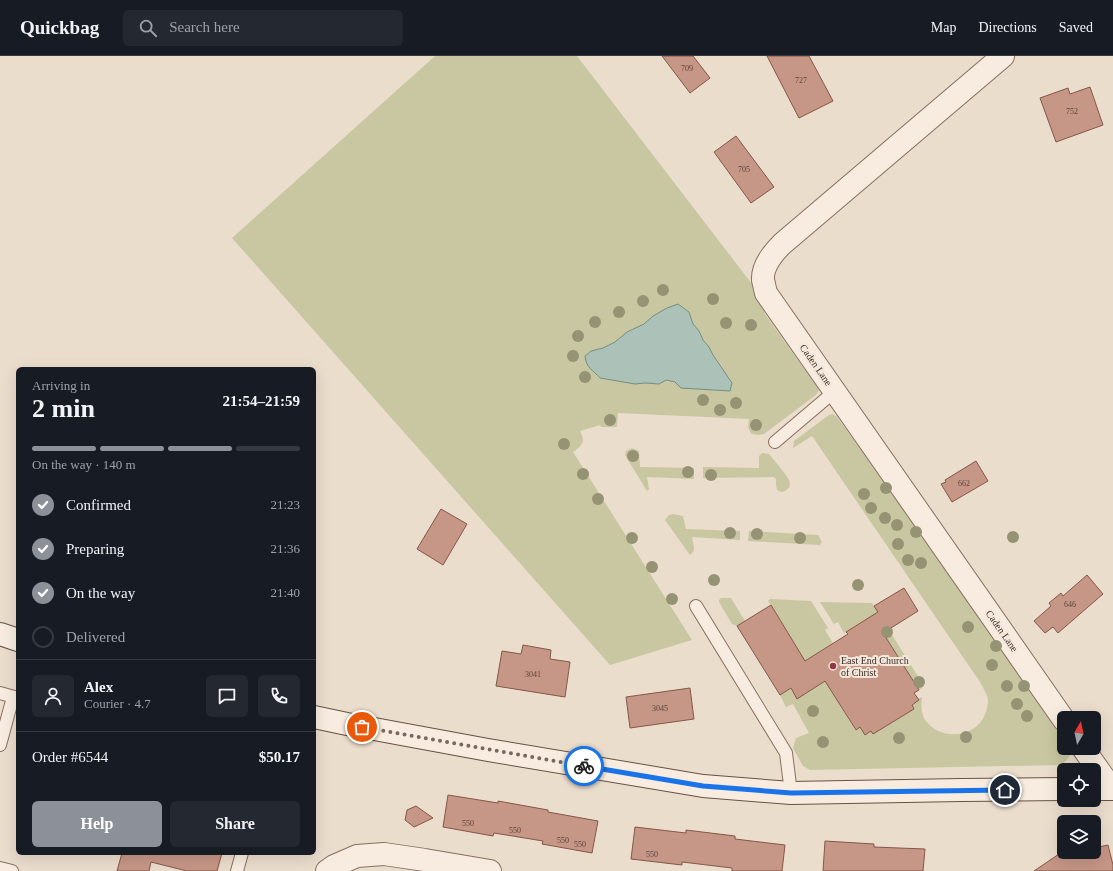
<!DOCTYPE html>
<html lang="en">
<head>
<meta charset="utf-8">
<style>
  :root { --surface:#171b24; --page:#242831; --text:#f1f3f6; --muted:#9ea1a6; --line:#363941; --accent:#8c9099 }
  body { margin:0; font-family:"Times New Roman",serif; background:var(--page); color:var(--text); height:100vh; display:flex; flex-direction:column; font-size:15px; white-space:nowrap }
  * { box-sizing:border-box; margin:0 }
  p { font-size:13px; color:var(--muted) }
  .icon { flex:none; width:22px; height:22px; fill:none; stroke:currentColor; stroke-width:2; stroke-linecap:round; stroke-linejoin:round }
  .map { position:relative; flex:1; overflow:hidden }
  .details { position:absolute; left:16px; top:311px; width:300px; height:488px; display:flex; flex-direction:column; background:var(--surface); border-radius:6px; box-shadow:0 4px 16px #0002 }
  .details>* { flex:none }
  .needle { width:26px; rotate:9deg }
  .tools { position:absolute; left:1057px; top:655px; display:grid; gap:8px }
  .tools a { display:grid; place-items:center; width:44px; height:44px; border-radius:6px; background:var(--surface); box-shadow:0 4px 16px #0002; font-size:20px }
  .pin { position:absolute; display:grid; place-items:center; width:34px; height:34px; color:#fff; margin:-17px; border:2px solid #fff; border-radius:50%; box-shadow:0 1px 4px #0007 }
  .courier { position:absolute; display:grid; place-items:center; width:40px; height:40px; margin:-20px; border:3px solid #1a73e8; border-radius:50%; background:#fff; color:#222; box-shadow:0 1px 5px #0007 }
  .summary em { font-style:normal; font-weight:800 }
  .summary div { display:flex; flex-direction:column-reverse }
  .summary { display:flex; align-items:center; justify-content:space-between; height:68px; padding:0 16px }
  h1 { font-size:26px; font-weight:800; line-height:30px }
  .bar { display:grid; grid-template-columns:repeat(4,1fr); gap:6px 4px; align-content:center; height:48px; padding:0 16px }
  .bar i { height:5px; border-radius:3px; background:var(--line) }
  .bar .selected { background:var(--accent) }
  .bar p { grid-column:span 4 }
  .line { display:flex; align-items:center; gap:10px; padding:0 16px; border-top:1px solid var(--line) }
  .line div { flex:1 }
  .round { display:grid; place-items:center; flex:none; width:42px; height:42px; border-radius:6px; background:var(--page) }
  ol { padding:0 16px; list-style:none }
  li { display:flex; align-items:center; gap:12px; height:44px }
  li p { margin-inline-start:auto }
  li .icon { padding:4px; border-radius:50%; background:var(--accent); color:#fff; stroke-width:4 }
  li:last-child { color:var(--muted) }
  li i { width:22px; height:22px; border:2px solid var(--line); border-radius:50% }
  .primary-button { display:flex; gap:8px; margin-top:auto; padding:8px 16px }
  .primary-button a { flex:1; height:46px; border-radius:6px; background:var(--accent); color:#fff; font-size:16px; font-weight:800; line-height:46px; text-align:center }
  .primary-button a+a { background:var(--page); color:var(--text) }
  header { display:flex; align-items:center; gap:24px; box-sizing:border-box; height:56px; padding:0 20px; background:var(--surface); border-bottom:1px solid var(--line) }
  header strong { font-size:19px }
  nav { display:flex; gap:22px; margin-inline-start:auto; font-size:14px }
  .search { width:280px; height:36px; background:var(--page); display:flex; align-items:center; gap:10px; box-sizing:border-box; padding:0 14px; border-radius:6px; color:var(--muted); font-size:15px }
  .map>svg:first-child { display:block }
</style>
</head>
<body>
<header>
<strong>Quickbag</strong>
<div class="search"><svg class="icon" aria-label="search" viewBox="0 0 24 24"><circle cx="10" cy="10" r="6"/><path d="M15 15l6 6"/></svg>Search here</div>
<nav><a>Map</a><a>Directions</a><a>Saved</a></nav>
</header>
<div class="map">
<svg width="1113" height="815" viewBox="0 0 1113 815">
  <rect width="100%" height="100%" fill="#ebddcc"/>
  <g fill="#c9c7a1">
    <path d="M435 0H577L752 228 765 258 819 334 816 339 764 378 758 379 752 378C747 372 748 370 749 363L618 357 617 371H601L600 369 580 375C586 386 582 390 573 396L692 584 610 609 232 182Z"/>
    <path d="M833 358 837 361C915 466 989 573 1064 681V692H1070L1071 696C1069 702 1066 706 1060 709L810 714 803 710 793 692 796 682 809 677 793 648 786 651 780 639 791 632 797 641 820 616 855 674 860 671 865 679 871 675 873 678 914 653 912 649 918 643 922 641C921 649 921 659 926 665 940 685 977 682 985 658 987 654 988 648 988 643 986 637 983 631 980 626L812 380 793 392 794 385 829 359Z"/>
    <polygon points="632,392 639,395 640,411 694,412 694,423 647,421 649,433 647,435 625,399 626,395"/>
    <path d="M762 397 769 398C773 403 787 419 789 424 792 431 787 435 781 436L777 434 776 429V423L774 421 703 422V411L759 412V400Z"/>
    <path d="M673 458 683 460 686 473 740 475V484L692 481C693 488 697 495 690 499L665 464 669 459Z"/>
    <polygon points="749,475 818,479 822,486 820,489 748,485"/>
    <polygon points="721,542 731,542 745,565 737,570 732,568 719,546 719,544"/>
    <polygon points="770,543 811,545 828,572 825,574 833,587 805,605 771,549 768,545"/>
    <polygon points="820,546 872,547 878,556 844,577 838,566 834,568"/>
    <polygon points="886,569 924,630 919,634 880,572"/>
  </g>
  <path fill="#acc1b7" stroke="#738f83" d="M678 248 689 256 693 268 699 275 703 284 709 291 713 299 732 327 730 335 681 332 675 326 666 324 659 328 645 327 635 328 600 322C593 314 586 312 585 300L591 295 603 292 615 286 627 276 644 268 653 260 667 252Z"/>
  <g fill="#c69686" stroke="#845749">
    <polygon points="662,0 693,0 710,22 690,37"/>
    <polygon points="767,0 809,0 833,45 799,62"/>
    <polygon points="1090,31 1103,69 1056,86 1040,42 1068,32 1070,38"/>
    <polygon points="736,80 774,131 751,147 714,96"/>
    <polygon points="976,405 988,425 952,446 941,428 946,426 945,424"/>
    <polygon points="441,453 467,468 443,509 417,493"/>
    <polygon points="1087,519 1103,538 1058,577 1053,571 1045,577 1034,565 1051,550 1049,547 1061,537 1063,540"/>
    <polygon points="904,532 918,555 883,577 919,634 914,637 919,644 912,649 914,653 873,678 871,675 865,679 860,671 856,674 825,625 797,643 791,632 780,639 737,570 771,549 805,605 848,578 846,576 878,556 874,550"/>
    <polygon points="523,589 551,594 550,603 570,606 565,641 496,630 502,595 521,598"/>
    <polygon points="690,632 694,663 630,672 626,641"/>
    <polygon points="448,739 498,747 498,745 548,754 548,756 598,765 592,797 542,788 543,785 494,777 493,780 443,771"/>
    <polygon points="416,750 433,762 414,771 405,764 407,754"/>
    <polygon points="635,771 686,777 686,774 735,780 735,783 785,789 782,815 732,815 732,812 682,806 682,809 631,803"/>
    <polygon points="825,785 874,788 874,791 925,793 923,815 823,815"/>
    <polygon points="1108,789 1113,809 1113,815 1034,815 1062,796 1094,796 1094,792"/>
    <polygon points="122,797 222,797 217,815 187,815 151,806 149,815 117,815"/>
  </g>
  <g fill="none" stroke-linecap="round" stroke-linejoin="round">
    <defs>
      <g id="lane">
        <polyline points="775,386 835,335"/>
        <polyline points="696,550 786,697 791,737"/>
        <polyline points="0,637 18,642"/>
        <polyline points="0,689 13,641"/>
        <polyline points="0,812 12,815"/>
        <polyline points="237,815 242,797"/>
      </g>
      <g id="street">
        <path d="M1003 0 782 188C773 197 762 210 763 224 764 228 765 233 766 237L1064 664"/>
        <polyline points="1083,692 1112,733"/>
        <polyline points="327,815 334,810 357,800 384,798 425,804 490,815"/>
      </g>
      <g id="secondary">
        <polyline points="0,578 18,584"/>
        <polyline points="314,661 347,668 488,694 703,730 791,737 961,734 1064,733"/>
        <polyline points="1094,733 1113,733"/>
      </g>
    </defs>
    <use href="#lane" stroke="#876f61" stroke-width="14"/>
    <use href="#street" stroke="#876f61" stroke-width="24"/>
    <use href="#secondary" stroke="#695144" stroke-width="24"/>
    <use href="#lane" stroke="#f7ecdf" stroke-width="12"/>
    <use href="#street" stroke="#f7ecdf" stroke-width="22"/>
    <use href="#secondary" stroke="#f7ecdf" stroke-width="22"/>
  </g>
  <g fill="#969274">
    <circle cx="663" cy="234" r="6"/>
    <circle cx="713" cy="243" r="6"/>
    <circle cx="643" cy="245" r="6"/>
    <circle cx="619" cy="256" r="6"/>
    <circle cx="595" cy="266" r="6"/>
    <circle cx="726" cy="267" r="6"/>
    <circle cx="751" cy="269" r="6"/>
    <circle cx="578" cy="280" r="6"/>
    <circle cx="573" cy="300" r="6"/>
    <circle cx="585" cy="321" r="6"/>
    <circle cx="703" cy="344" r="6"/>
    <circle cx="736" cy="347" r="6"/>
    <circle cx="720" cy="354" r="6"/>
    <circle cx="610" cy="364" r="6"/>
    <circle cx="756" cy="369" r="6"/>
    <circle cx="564" cy="388" r="6"/>
    <circle cx="633" cy="400" r="6"/>
    <circle cx="688" cy="416" r="6"/>
    <circle cx="583" cy="418" r="6"/>
    <circle cx="711" cy="419" r="6"/>
    <circle cx="886" cy="432" r="6"/>
    <circle cx="864" cy="438" r="6"/>
    <circle cx="598" cy="443" r="6"/>
    <circle cx="871" cy="452" r="6"/>
    <circle cx="885" cy="462" r="6"/>
    <circle cx="897" cy="469" r="6"/>
    <circle cx="916" cy="476" r="6"/>
    <circle cx="730" cy="477" r="6"/>
    <circle cx="757" cy="478" r="6"/>
    <circle cx="1013" cy="481" r="6"/>
    <circle cx="632" cy="482" r="6"/>
    <circle cx="800" cy="482" r="6"/>
    <circle cx="898" cy="488" r="6"/>
    <circle cx="908" cy="504" r="6"/>
    <circle cx="921" cy="507" r="6"/>
    <circle cx="652" cy="511" r="6"/>
    <circle cx="714" cy="524" r="6"/>
    <circle cx="858" cy="529" r="6"/>
    <circle cx="672" cy="543" r="6"/>
    <circle cx="968" cy="571" r="6"/>
    <circle cx="887" cy="576" r="6"/>
    <circle cx="996" cy="590" r="6"/>
    <circle cx="992" cy="609" r="6"/>
    <circle cx="919" cy="626" r="6"/>
    <circle cx="1007" cy="630" r="6"/>
    <circle cx="1024" cy="630" r="6"/>
    <circle cx="1017" cy="648" r="6"/>
    <circle cx="813" cy="655" r="6"/>
    <circle cx="1027" cy="660" r="6"/>
    <circle cx="966" cy="681" r="6"/>
    <circle cx="899" cy="682" r="6"/>
    <circle cx="823" cy="686" r="6"/>
  </g>
  <g fill="none" stroke-linecap="round" stroke-linejoin="round">
    <polyline stroke="#78695e" stroke-width="4" stroke-dasharray="0 7.2" points="362,671 584,710"/>
    <polyline stroke="#1a73e8" stroke-width="5" points="584,710 703,730 791,737 1005,734"/>
  </g>
  <circle fill="#913746" stroke="#f3e8db" stroke-width="1.5" cx="833" cy="610" r="4"/>
  <g text-anchor="middle" dominant-baseline="central" stroke-width="4" stroke-linejoin="round" paint-order="stroke">
    <g font-size="8" fill="#5d453c">
      <text x="687" y="12">709</text>
      <text x="801" y="24">727</text>
      <text x="1072" y="55">752</text>
      <text x="744" y="113">705</text>
      <text x="964" y="427">662</text>
      <text x="1070" y="548">646</text>
      <text x="533" y="618">3041</text>
      <text x="660" y="652">3045</text>
      <text x="468" y="767">550</text>
      <text x="515" y="774">550</text>
      <text x="563" y="784">550</text>
      <text x="580" y="788">550</text>
      <text x="652" y="798">550</text>
    </g>
    <g font-size="10" fill="#3a2a23" stroke="#f3e8db">
      <text transform="translate(816 309) rotate(55)">Caden Lane</text>
      <text transform="translate(1002 575) rotate(55)">Caden Lane</text>
    </g>
    <g font-size="10" fill="#3a2a23" stroke="#f3e8db" text-anchor="start">
      <text x="841" y="604">East End Church<tspan x="841" dy="12">of Christ</tspan></text>
    </g>
  </g>
</svg>
<div class="tools">
<a><svg class="needle" viewBox="-14 -14 28 28"><path d="M0-13l5 13h-10z" fill="#e53935"/><path d="M0 13l5-13h-10z" fill="#9ea1a6"/></svg></a>
<a><svg class="icon" aria-label="locate" viewBox="0 0 24 24"><circle cx="12" cy="12" r="6"/><path d="M12 2v4M12 18v4M2 12h4M18 12h4"/></svg></a>
<a><svg class="icon" aria-label="layers" viewBox="0 0 24 24"><path d="M12 4l9 5-9 5-9-5zM3 14l9 5 9-5"/></svg></a>
</div>
<div class="pin" style="left:362px;top:671px;background:#ea580c"><svg class="icon" aria-label="bag" viewBox="0 0 24 24"><path d="M5 8h14l-1 12H6zM9 8a3 3 0 0 1 6 0"/></svg></div>
<div class="pin" style="left:1005px;top:734px;background:#1f2937"><svg class="icon" aria-label="home" viewBox="0 0 24 24"><path d="M3 11l9-7 9 7M6 9v11h12V9"/></svg></div>
<div class="courier" style="left:584px;top:710px"><svg class="icon" aria-label="bike" viewBox="0 0 24 24"><circle cx="6" cy="16" r="4"/><circle cx="18" cy="16" r="4"/><path d="M6 16l4-8h5l3 8M10 8l3 8H6M13 5h3"/></svg></div>
<section class="details">
<div class="summary"><div><h1>2 min</h1><p>Arriving in</p></div><em>21:54–21:59</em></div>
<div class="bar"><i class="selected"></i><i class="selected"></i><i class="selected"></i><i></i><p>On the way · 140 m</p></div>
<ol>
<li><svg class="icon" aria-label="check" viewBox="0 0 24 24"><path d="M5 12l5 5 9-10"/></svg>Confirmed<p>21:23</p></li>
<li><svg class="icon" aria-label="check" viewBox="0 0 24 24"><path d="M5 12l5 5 9-10"/></svg>Preparing<p>21:36</p></li>
<li><svg class="icon" aria-label="check" viewBox="0 0 24 24"><path d="M5 12l5 5 9-10"/></svg>On the way<p>21:40</p></li>
<li><i></i>Delivered</li>
</ol>
<div class="line" style="height:72px"><a class="round"><svg class="icon" aria-label="person" viewBox="0 0 24 24"><circle cx="12" cy="8" r="4"/><path d="M4 21q1-7 8-7t8 7"/></svg></a><div><b>Alex</b><p>Courier · 4.7</p></div><a class="round"><svg class="icon" aria-label="chat" viewBox="0 0 24 24"><path d="M4 5h16v11H9l-5 4z"/></svg></a><a class="round"><svg class="icon" aria-label="phone" viewBox="0 0 24 24"><path d="M5 4h4l2 5-3 2q2 4 5 5l2-3 5 2v4C11 20 4 13 5 4z"/></svg></a></div>
<div class="line" style="height:52px"><div>Order #6544</div><b>$50.17</b></div>
<div class="primary-button"><a>Help</a><a>Share</a></div>
</section>
</div>
</body>
</html>
